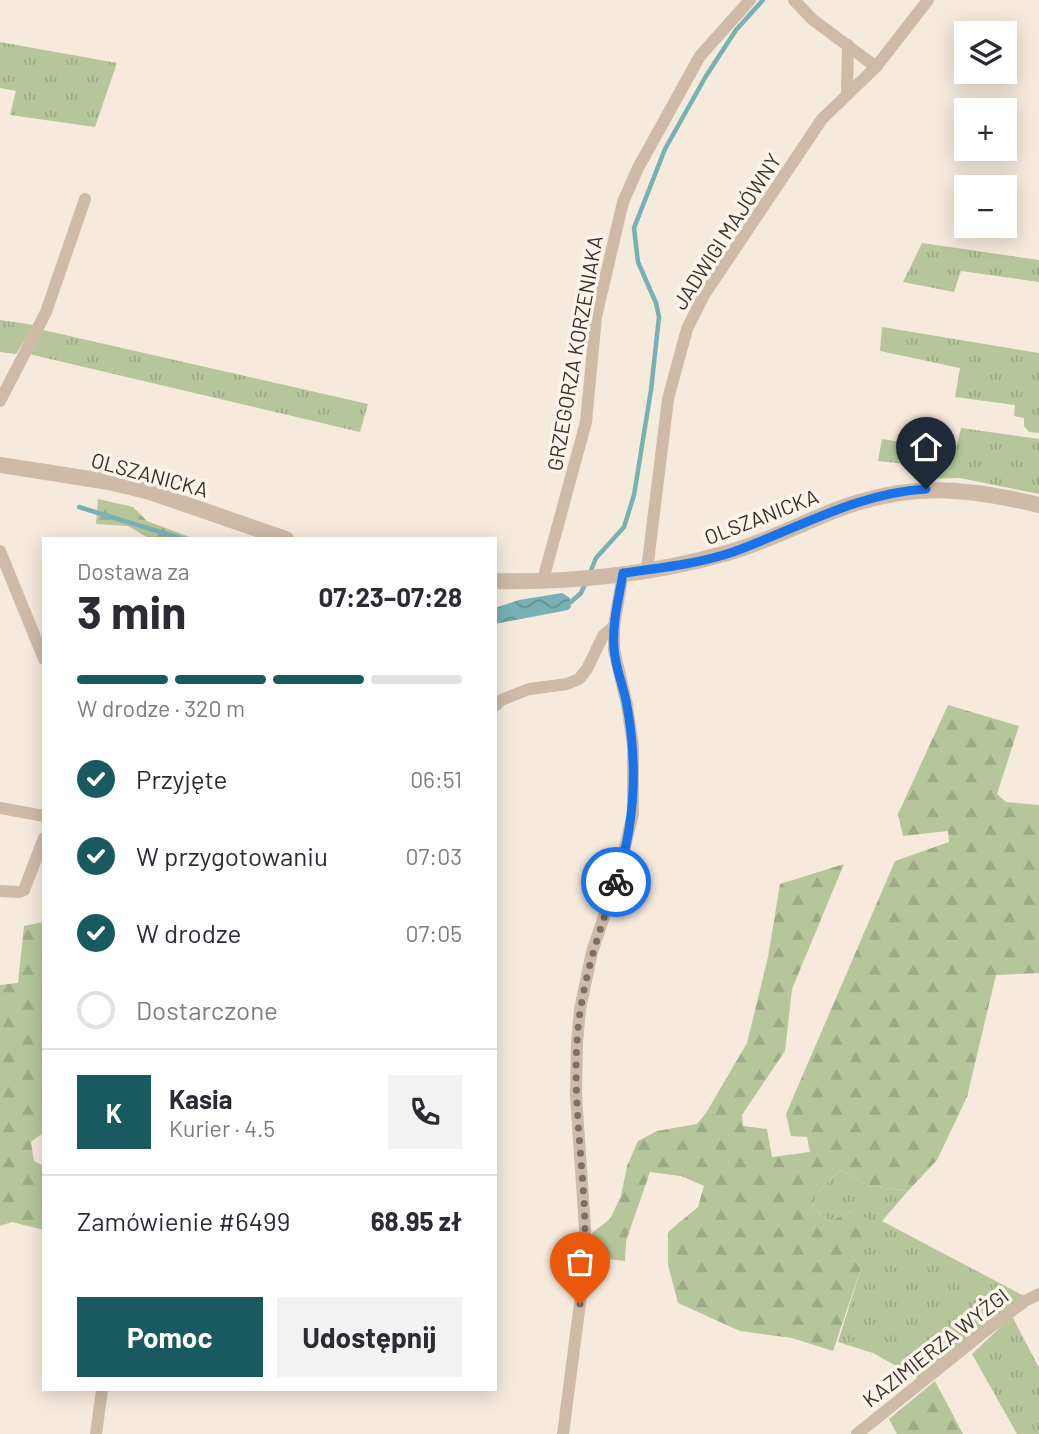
<!DOCTYPE html>
<html lang="pl">
<head>
<meta charset="utf-8">
<style>
  :root { --surface:#fff; --page:#f2f2f3; --text:#2b2b33; --muted:#7c7c81; --line:#e1e1e2; --accent:#195a61 }
  body { margin:0; font-family:Barlow,sans-serif; background:var(--page); color:var(--text); height:100vh; display:flex; flex-direction:column; font-size:26px; white-space:nowrap }
  * { box-sizing:border-box; margin:0 }
  p { font-size:23px; color:var(--muted) }
  .icon { flex:none; width:38px; height:38px; fill:none; stroke:currentColor; stroke-width:2; stroke-linecap:round; stroke-linejoin:round }
  .map { position:relative; flex:1; overflow:hidden }
  .drawer { position:absolute; left:42px; top:537px; width:455px; height:854px; display:flex; flex-direction:column; background:var(--surface); border-radius:0px; box-shadow:0 4px 18px #0003 }
  .drawer>* { flex:none }
  .tools { position:absolute; left:954px; top:21px; display:grid; gap:14px }
  .tools a { display:grid; place-items:center; width:63px; height:63px; border-radius:0px; background:var(--surface); box-shadow:0 4px 18px #0003; font-size:35px }
  .pin { position:absolute; display:grid; place-items:center; width:60px; height:60px; color:#fff; margin:-72px -30px; border-radius:50% 50% 50% 0; rotate:-45deg; box-shadow:0 0 7px #0007 }
  .pin .icon { rotate:45deg }
  .courier { position:absolute; display:grid; place-items:center; width:70px; height:70px; margin:-35px; border:5px solid #1a73e8; border-radius:50%; background:#fff; color:#222; box-shadow:0 2px 9px #0007 }
  .head em { font-style:normal; font-weight:700 }
  .head div { display:flex; flex-direction:column-reverse }
  .head { display:flex; align-items:center; justify-content:space-between; height:119px; padding:0 35px }
  h1 { font-size:46px; font-weight:700; line-height:52px }
  .bar { display:grid; grid-template-columns:repeat(4,1fr); gap:10px 7px; align-content:center; height:84px; padding:0 35px }
  .bar i { height:9px; border-radius:5px; background:var(--line) }
  .bar .selected { background:var(--accent) }
  .bar p { grid-column:span 4 }
  .line { display:flex; align-items:center; gap:18px; padding:0 35px; border-top:2px solid var(--line) }
  .line div { flex:1 }
  .round { display:grid; place-items:center; flex:none; width:74px; height:74px; border-radius:0px; background:var(--page) }
  ol { padding:0 35px; list-style:none }
  li { display:flex; align-items:center; gap:21px; height:77px }
  li p { margin-inline-start:auto }
  li .icon { padding:7px; border-radius:50%; background:var(--accent); color:#fff; stroke-width:4 }
  li:last-child { color:var(--muted) }
  li i { width:38px; height:38px; border:4px solid var(--line); border-radius:50% }
  .primary-button { display:flex; gap:14px; margin-top:auto; padding:14px 35px }
  .primary-button a { flex:1; height:80px; border-radius:0px; background:var(--accent); color:#fff; font-size:28px; font-weight:700; line-height:80px; text-align:center }
  .primary-button a+a { background:var(--page); color:var(--text) }
  .map>svg:first-child { display:block }
</style>
</head>
<body>
<div class="map">
<svg width="1039" height="1434" viewBox="0 0 1039 1434">
  <defs>
    <pattern id="grass-tufts" width="24" height="20" patternUnits="userSpaceOnUse" patternTransform="scale(1.75)"><rect width="24" height="20" fill="#b6c69a"/><path d="M3 7l-1-3M5 7V3M7 7l1-3M15 17l-1-3M17 17v-4M19 17l1-3" fill="none" stroke="#9daa85"/></pattern>
    <pattern id="forest-firs" width="22" height="20" patternUnits="userSpaceOnUse" patternTransform="scale(1.75)"><rect width="22" height="20" fill="#b6c69a"/><path d="M5 1l3.5 6h-7zM16 11l3.5 6h-7z" fill="#9daa85"/></pattern>
    <pattern id="water-waves" width="16" height="10" patternUnits="userSpaceOnUse" patternTransform="scale(1.75)"><rect width="16" height="10" fill="#78b1b5"/><path d="M0 5q4-4 8 0t8 0" fill="none" stroke="#639093"/></pattern>
  </defs>
  <rect width="100%" height="100%" fill="#f5eadc"/>
  <g fill="url(#grass-tufts)">
    <polygon points="0,42 117,63 95,127 10,115 16,91 0,88"/>
    <polygon points="922,243 1039,260 1039,282 961,271 954,292 903,282"/>
    <polygon points="0,320 34,325 16,354 0,352"/>
    <polygon points="882,327 1039,353 1039,433 1029,432 1024,426 1024,418 1014,416 1015,405 955,397 960,368 880,351"/>
    <polygon points="43,330 368,404 360,432 29,354"/>
    <polygon points="961,428 1039,439 1039,494 960,478 914,479 916,465 878,461 882,439 955,451"/>
    <polygon points="840,1170 869,1186 908,1191 882,1221 1024,1296 918,1378 873,1353 838,1342 861,1268 851,1256 852,1211 830,1221 813,1208 816,1194"/>
    <polygon points="1012,1316 1039,1368 1039,1434 1017,1434 972,1354"/>
  </g>
  <g fill="url(#forest-firs)">
    <polygon points="98,499 133,507 147,521 195,539 150,539 128,526 96,524"/>
    <polygon points="948,705 1019,726 997,794 1006,802 1039,805 1039,973 996,975 967,1097 937,1160 908,1191 869,1186 840,1170 816,1194 813,1208 830,1221 852,1211 873,1221 851,1256 861,1268 833,1351 792,1338 740,1331 678,1303 668,1265 668,1232 698,1207 704,1186 681,1176 650,1172 626,1241 625,1261 591,1257 592,1233 610,1219 621,1196 627,1166 638,1141 657,1131 697,1124 706,1113 747,1043 768,957 780,884 844,864 792,989 785,1051 742,1115 743,1126 767,1129 772,1157 810,1152 807,1137 791,1136 786,1114 895,861 949,842 948,831 903,836 898,814"/>
    <polygon points="44,922 44,1132 31,1142 34,1161 44,1166 44,1230 12,1222 0,1226 0,985 18,983 24,926"/>
    <polygon points="935,1381 963,1434 897,1434 889,1419"/>
  </g>
  <polygon fill="url(#water-waves)" points="562,593 570,598 571,607 568,610 495,624 495,608 519,600"/>
  <g fill="none" stroke-linecap="round" stroke-linejoin="round">
    <g stroke="#78b1b5" stroke-width="4.5">
      <polyline points="79,507 183,539"/>
      <polyline points="590,573 596,558 624,527 634,495 651,390 659,317 656,303 638,262 634,228 665,149 706,76 736,30 763,0"/>
      <polyline points="571,602 581,593 585,584"/>
    </g>
    <g stroke="#cfbaa7" stroke-width="12">
      <polyline points="794,0 812,19 876,67"/>
      <polyline points="847,95 848,45"/>
      <polyline points="0,401 46,312 85,199"/>
      <polyline points="0,551 44,659"/>
      <polyline points="647,570 668,399 687,329 704,295 822,119 876,67 928,0"/>
      <polyline points="543,580 586,422 596,317 623,202 638,168 700,56 750,0"/>
      <polyline points="495,706 501,700 529,689 567,684 579,679 587,669 603,636 614,626"/>
      <polyline points="0,808 44,816"/>
      <polyline points="0,891 20,892 24,890 44,838"/>
      <polyline points="96,1434 102,1390"/>
      <polyline points="563,1434 583,1280 585,1229 576,1095 577,1043 580,1009 592,952 618,875 633,814 633,746 627,705 614,650 614,626 623,573"/>
      <polyline points="857,1434 984,1332 1025,1301 1039,1294"/>
    </g>
    <g stroke="#cfbaa7" stroke-width="16">
      <polyline points="0,465 109,482 150,492 286,539"/>
      <path d="M495 581C571 583 654 574 727 553 764 543 800 524 836 510 909 482 964 487 1039 505"/>
    </g>
  </g>
  <g fill="none" stroke-linecap="round" stroke-linejoin="round">
    <path stroke="#7b7067" stroke-width="7" stroke-dasharray="0 12.6" d="M580 1304C583 1279 585 1254 585 1229 584 1167 573 1105 577 1042 580 987 598 935 616 882"/>
    <path stroke="#1a73e8" stroke-width="9" d="M616 882C635 825 638 766 627 706 624 687 615 668 614 648 612 623 619 598 623 573 659 568 698 564 733 552 797 529 857 493 926 489"/>
  </g>
  <g text-anchor="middle" dominant-baseline="central" stroke-width="7" stroke-linejoin="round" paint-order="stroke">
    <g font-size="21" fill="#3a2e28" stroke="#fcf4ea">
      <text transform="translate(726 231) rotate(-57)">JADWIGI MAJÓWNY</text>
      <text transform="translate(574 353) rotate(-80)">GRZEGORZA KORZENIAKA</text>
      <text transform="translate(150 474) rotate(15)">OLSZANICKA</text>
      <text transform="translate(761 516) rotate(-21)">OLSZANICKA</text>
      <text transform="translate(935 1347) rotate(-38)">KAZIMIERZA WYŻGI</text>
    </g>
  </g>
</svg>
<div class="tools">
<a><svg class="icon" aria-label="layers" viewBox="0 0 24 24"><path d="M12 4l9 5-9 5-9-5zM3 14l9 5 9-5"/></svg></a>
<a>+</a>
<a>−</a>
</div>
<div class="pin" style="left:580px;top:1304px;background:#ea580c"><svg class="icon" aria-label="bag" viewBox="0 0 24 24"><path d="M5 8h14l-1 12H6zM9 8a3 3 0 0 1 6 0"/></svg></div>
<div class="pin" style="left:926px;top:489px;background:#1f2937"><svg class="icon" aria-label="home" viewBox="0 0 24 24"><path d="M3 11l9-7 9 7M6 9v11h12V9"/></svg></div>
<div class="courier" style="left:616px;top:882px"><svg class="icon" aria-label="bike" viewBox="0 0 24 24"><circle cx="6" cy="16" r="4"/><circle cx="18" cy="16" r="4"/><path d="M6 16l4-8h5l3 8M10 8l3 8H6M13 5h3"/></svg></div>
<section class="drawer">
<div class="head"><div><h1>3 min</h1><p>Dostawa za</p></div><em>07:23–07:28</em></div>
<div class="bar"><i class="selected"></i><i class="selected"></i><i class="selected"></i><i></i><p>W drodze · 320 m</p></div>
<ol>
<li><svg class="icon" aria-label="check" viewBox="0 0 24 24"><path d="M5 12l5 5 9-10"/></svg>Przyjęte<p>06:51</p></li>
<li><svg class="icon" aria-label="check" viewBox="0 0 24 24"><path d="M5 12l5 5 9-10"/></svg>W przygotowaniu<p>07:03</p></li>
<li><svg class="icon" aria-label="check" viewBox="0 0 24 24"><path d="M5 12l5 5 9-10"/></svg>W drodze<p>07:05</p></li>
<li><i></i>Dostarczone</li>
</ol>
<div class="line" style="height:126px"><b class="round" style="background:var(--accent);color:#fff">K</b><div><b>Kasia</b><p>Kurier · 4.5</p></div><a class="round"><svg class="icon" aria-label="phone" viewBox="0 0 24 24"><path d="M5 4h4l2 5-3 2q2 4 5 5l2-3 5 2v4C11 20 4 13 5 4z"/></svg></a></div>
<div class="line" style="height:91px"><div>Zamówienie #6499</div><b>68.95 zł</b></div>
<div class="primary-button"><a>Pomoc</a><a>Udostępnij</a></div>
</section>
</div>
</body>
</html>
